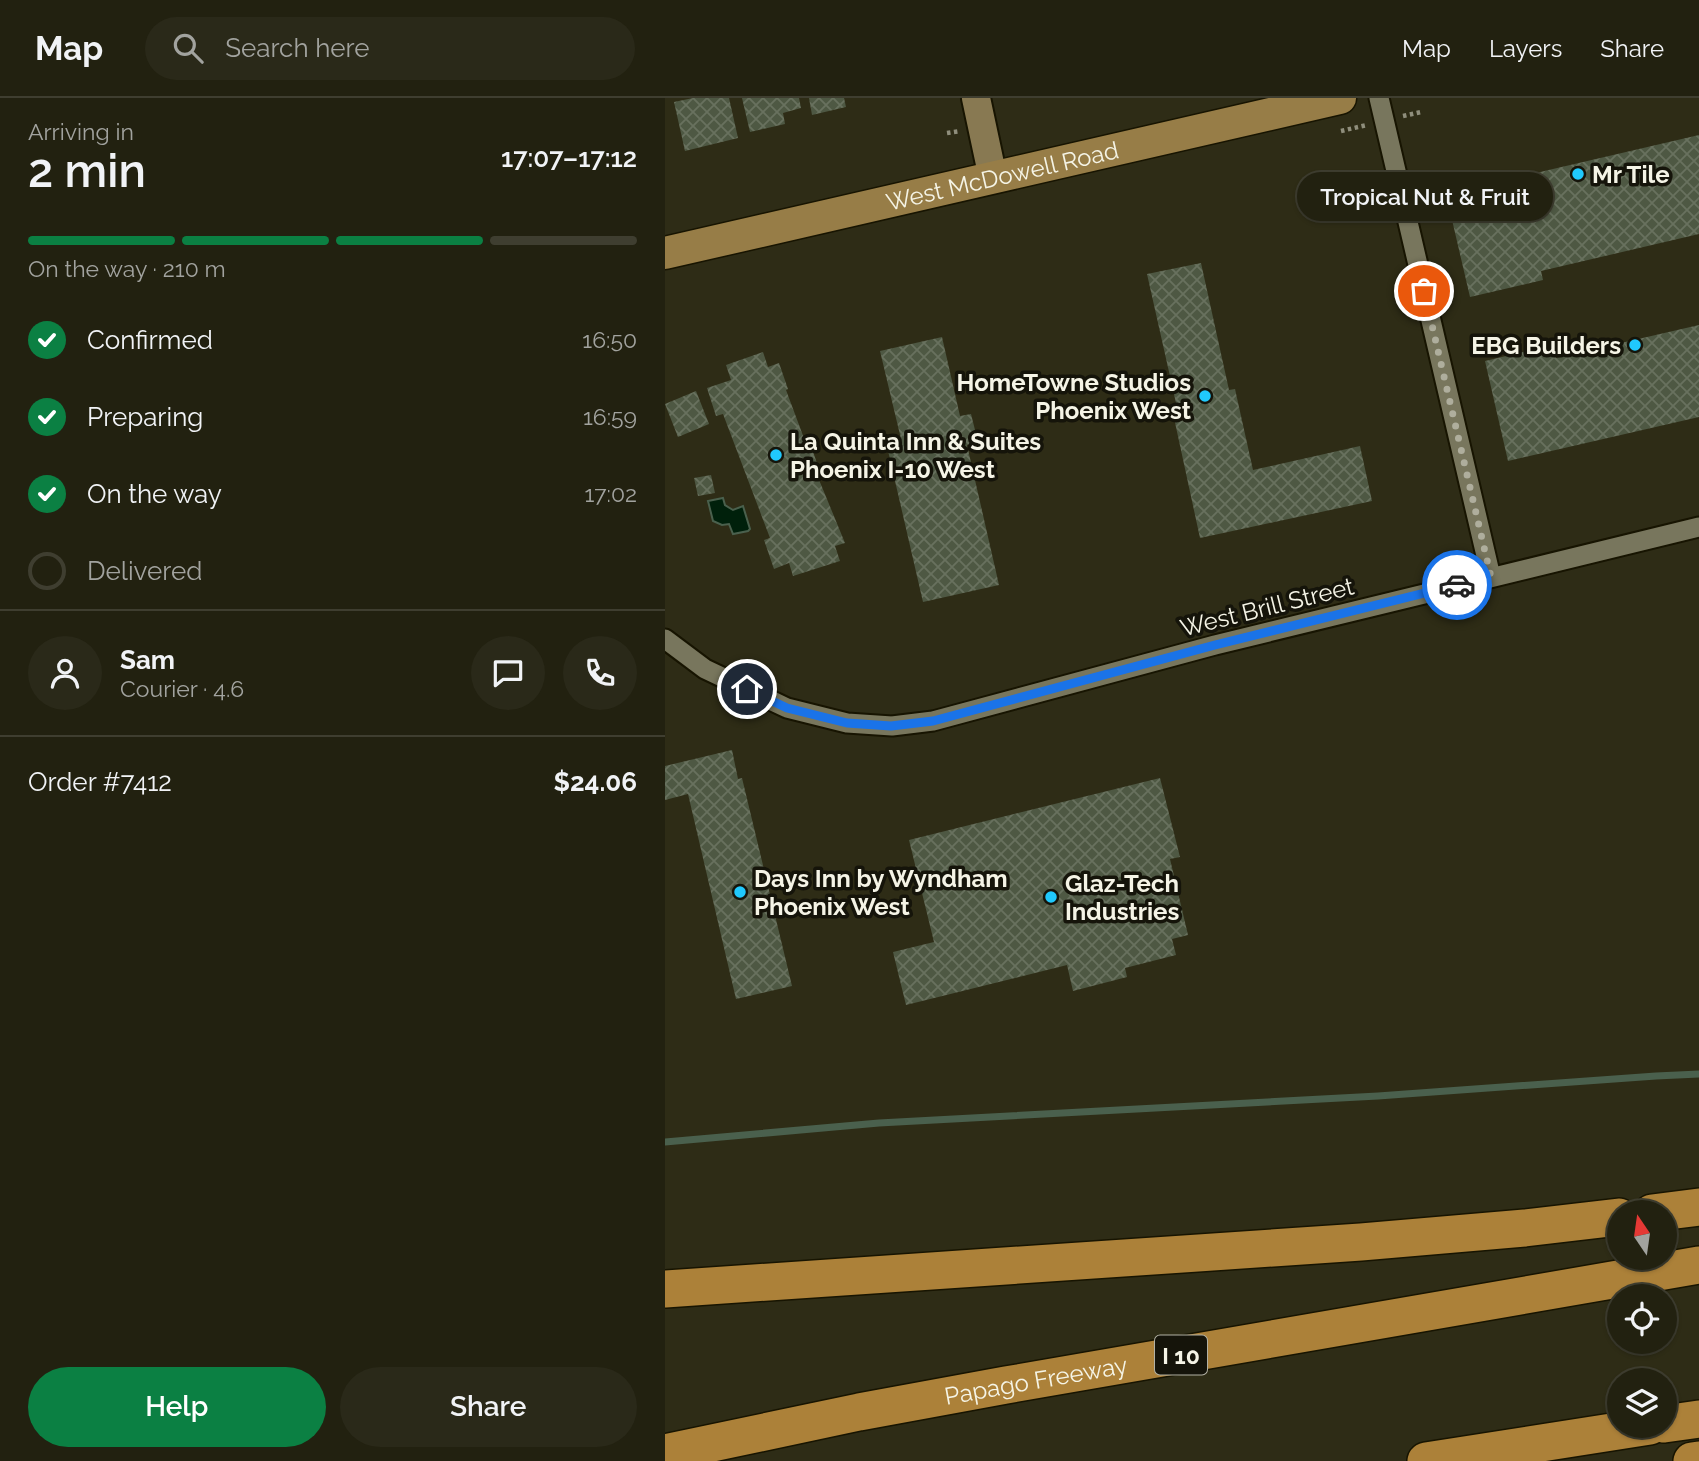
<!DOCTYPE html>
<html lang="en">
<head>
<meta charset="utf-8">
<style>
  :root { --surface:#222110; --page:#2a2919; --text:#f1f3f6; --muted:#a2a39f; --line:#3f3e30; --accent:#0b8043 }
  body { margin:0; font-family:Raleway,sans-serif; background:var(--page); color:var(--text); height:100vh; display:flex; flex-direction:column; font-size:26px; white-space:nowrap }
  * { box-sizing:border-box; margin:0 }
  p { font-size:23px; color:var(--muted) }
  .icon { flex:none; width:38px; height:38px; fill:none; stroke:currentColor; stroke-width:2; stroke-linecap:round; stroke-linejoin:round }
  .map { position:relative; flex:1; overflow:hidden }
  .panel { display:flex; flex-direction:column; background:var(--surface); width:665px }
  .panel>* { flex:none }
  .needle { width:46px; rotate:347deg }
  .buttons { position:absolute; left:942px; top:1102px; display:grid; gap:14px }
  .buttons a { display:grid; place-items:center; width:70px; height:70px; border-radius:50%; background:var(--surface); box-shadow:0 2px 5px #0004,0 0 0 2px var(--line); font-size:35px }
  .pin { position:absolute; display:grid; place-items:center; width:60px; height:60px; color:#fff; margin:-30px; border:4px solid #fff; border-radius:50%; box-shadow:0 2px 7px #0007 }
  .courier { position:absolute; display:grid; place-items:center; width:70px; height:70px; margin:-35px; border:5px solid #1a73e8; border-radius:50%; background:#fff; color:#222; box-shadow:0 2px 9px #0007 }
  .bubble { position:absolute; height:49px; border-radius:24px; background:var(--surface); box-shadow:0 2px 5px #0004,0 0 0 2px var(--line); font-size:23px; font-weight:600; line-height:49px; text-align:center }
  .headline em { font-style:normal; font-weight:600 }
  .headline div { display:flex; flex-direction:column-reverse }
  .headline { display:flex; align-items:center; justify-content:space-between; height:119px; padding:0 28px }
  h1 { font-size:46px; font-weight:600; line-height:52px }
  .bar { display:grid; grid-template-columns:repeat(4,1fr); gap:10px 7px; align-content:center; height:84px; padding:0 28px }
  .bar i { height:9px; border-radius:5px; background:var(--line) }
  .bar .current { background:var(--accent) }
  .bar p { grid-column:span 4 }
  .line { display:flex; align-items:center; gap:18px; padding:0 28px; border-top:2px solid var(--line) }
  .line div { flex:1 }
  .round { display:grid; place-items:center; flex:none; width:74px; height:74px; border-radius:37px; background:var(--page) }
  ol { padding:0 28px; list-style:none }
  li { display:flex; align-items:center; gap:21px; height:77px }
  li p { margin-inline-start:auto }
  li .icon { padding:7px; border-radius:50%; background:var(--accent); color:#fff; stroke-width:4 }
  li:last-child { color:var(--muted) }
  li i { width:38px; height:38px; border:4px solid var(--line); border-radius:50% }
  .cta { display:flex; gap:14px; margin-top:auto; padding:14px 28px }
  .cta a { flex:1; height:80px; border-radius:42px; background:var(--accent); color:#fff; font-size:28px; font-weight:600; line-height:80px; text-align:center }
  .cta a+a { background:var(--page); color:var(--text) }
  header { display:flex; align-items:center; gap:42px; box-sizing:border-box; height:98px; padding:0 35px; background:var(--surface); border-bottom:2px solid var(--line) }
  header strong { font-size:33px }
  nav { display:flex; gap:38px; margin-inline-start:auto; font-size:24px }
  .search { width:490px; height:63px; background:var(--page); display:flex; align-items:center; gap:18px; box-sizing:border-box; padding:0 24px; border-radius:38px; color:var(--muted); font-size:26px }
  main { display:flex; flex:1; min-height:0 }
  .map>svg:first-child { display:block }
</style>
</head>
<body>
<header>
<strong>Map</strong>
<div class="search"><svg class="icon" aria-label="search" viewBox="0 0 24 24"><circle cx="10" cy="10" r="6"/><path d="M15 15l6 6"/></svg>Search here</div>
<nav><a>Map</a><a>Layers</a><a>Share</a></nav>
</header>
<main>
<section class="panel">
<div class="headline"><div><h1>2 min</h1><p>Arriving in</p></div><em>17:07–17:12</em></div>
<div class="bar"><i class="current"></i><i class="current"></i><i class="current"></i><i></i><p>On the way · 210 m</p></div>
<ol>
<li><svg class="icon" aria-label="check" viewBox="0 0 24 24"><path d="M5 12l5 5 9-10"/></svg>Confirmed<p>16:50</p></li>
<li><svg class="icon" aria-label="check" viewBox="0 0 24 24"><path d="M5 12l5 5 9-10"/></svg>Preparing<p>16:59</p></li>
<li><svg class="icon" aria-label="check" viewBox="0 0 24 24"><path d="M5 12l5 5 9-10"/></svg>On the way<p>17:02</p></li>
<li><i></i>Delivered</li>
</ol>
<div class="line" style="height:126px"><a class="round"><svg class="icon" aria-label="person" viewBox="0 0 24 24"><circle cx="12" cy="8" r="4"/><path d="M4 21q1-7 8-7t8 7"/></svg></a><div><b>Sam</b><p>Courier · 4.6</p></div><a class="round"><svg class="icon" aria-label="chat" viewBox="0 0 24 24"><path d="M4 5h16v11H9l-5 4z"/></svg></a><a class="round"><svg class="icon" aria-label="phone" viewBox="0 0 24 24"><path d="M5 4h4l2 5-3 2q2 4 5 5l2-3 5 2v4C11 20 4 13 5 4z"/></svg></a></div>
<div class="line" style="height:91px"><div>Order #7412</div><b>$24.06</b></div>
<div class="cta"><a>Help</a><a>Share</a></div>
</section>
<div class="map">
<svg width="1034" height="1363" viewBox="0 0 1034 1363">
  <defs>
    <pattern id="building-cross-hatch" width="8" height="8" patternUnits="userSpaceOnUse" patternTransform="scale(1.75)"><rect width="8" height="8" fill="#4e5843"/><path d="M0 0l8 8M0 8l8-8" fill="none" stroke="#68715e"/></pattern>
  </defs>
  <rect width="100%" height="100%" fill="#2e2c16"/>
  <polygon fill="#00200b" stroke="#4a604d" stroke-width="2" points="58,400 60,407 68,412 78,408 85,431 83,433 68,436 64,426 57,427 48,423 43,403"/>
  <g fill="none" stroke-linecap="round" stroke-linejoin="round">
    <polyline stroke="#4a604d" stroke-width="7" points="0,1044 214,1025 713,998 991,978 1034,976"/>
  </g>
  <g fill="url(#building-cross-hatch)">
    <polygon points="28,0 64,0 73,40 20,53 9,4"/>
    <polygon points="77,0 134,0 136,10 118,15 120,26 85,34"/>
    <polygon points="144,0 179,0 181,9 147,17"/>
    <polygon points="1034,37 1034,136 876,173 878,182 805,199 781,96"/>
    <polygon points="536,165 564,292 570,291 588,372 695,348 707,403 535,440 506,306 511,305 482,176"/>
    <polygon points="1034,227 1034,319 843,363 820,263 888,247 891,260"/>
    <polygon points="277,239 295,318 306,316 313,344 302,347 334,487 258,504 221,344 236,341 215,253"/>
    <polygon points="98,254 103,269 114,265 123,291 121,292 140,343 144,342 154,371 150,372 180,445 170,448 175,463 128,478 124,465 109,471 99,442 105,440 58,316 51,318 42,290 66,282 61,267"/>
    <polygon points="31,293 44,326 13,339 0,306"/>
    <polygon points="46,377 50,395 33,398 29,380"/>
    <polygon points="67,652 73,681 77,680 127,888 71,901 23,696 0,702 0,668"/>
    <polygon points="495,680 515,759 505,761 523,837 507,841 511,857 460,870 462,879 408,893 402,867 241,907 228,854 269,844 244,742"/>
  </g>
  <g fill="none" stroke-linecap="round" stroke-linejoin="round">
    <defs>
      <g id="street">
        <polyline points="714,0 826,479"/>
        <polyline points="0,541 40,571 122,610 182,625 227,628 268,623 550,547 1034,429"/>
      </g>
      <polyline id="secondary" points="311,0 328,80"/>
      <g id="primary">
        <path id="s1" d="M0 155 675 0"/>
      </g>
      <g id="highway">
        <polyline points="987,1115 1034,1109"/>
        <polyline points="0,1191 696,1144 860,1130 954,1119"/>
        <polyline points="999,1326 1034,1321"/>
        <path id="s2" d="M0 1355 194 1314 341 1287 1034 1167"/>
        <polyline points="761,1363 985,1328"/>
        <polyline points="1027,1363 1034,1362"/>
      </g>
    </defs>
    <use href="#street" stroke="#171401" stroke-width="23"/>
    <use href="#secondary" stroke="#171401" stroke-width="32"/>
    <use href="#primary" stroke="#171401" stroke-width="35"/>
    <use href="#highway" stroke="#171401" stroke-width="40"/>
    <g stroke="#8f8e7c" stroke-width="4.5" stroke-dasharray="3.5 3.5" stroke-linecap="butt">
      <polyline points="738,18 756,14"/>
      <polyline points="676,33 702,27"/>
      <polyline points="282,35 295,33"/>
    </g>
    <use href="#street" stroke="#78765d" stroke-width="19"/>
    <use href="#secondary" stroke="#887952" stroke-width="28"/>
    <use href="#primary" stroke="#977d47" stroke-width="32"/>
    <use href="#highway" stroke="#ac8139" stroke-width="37"/>
  </g>
  <g fill="none" stroke-linecap="round" stroke-linejoin="round">
    <polyline stroke="#afae9d" stroke-width="7" stroke-dasharray="0 12.6" points="759,193 826,479 792,487"/>
    <polyline stroke="#1a73e8" stroke-width="9" points="82,591 122,610 182,625 226,628 268,623 550,547 792,487"/>
  </g>
  <g fill="#20c9fd" stroke="#15140a" stroke-width="2.5">
    <circle cx="913" cy="76" r="7"/>
    <circle cx="970" cy="247" r="7"/>
    <circle cx="540" cy="298" r="7"/>
    <circle cx="111" cy="357" r="7"/>
    <circle cx="75" cy="794" r="7"/>
    <circle cx="386" cy="799" r="7"/>
  </g>
  <g text-anchor="middle" dominant-baseline="central" stroke-width="7" stroke-linejoin="round" paint-order="stroke">
    <rect fill="#15140a" stroke="#b2b1a4" stroke-width="2" x="490" y="1237.5" width="52" height="39" rx="5"/>
    <g font-size="23" font-weight="bold" fill="#f5f4e6">
      <text x="516" y="1257">I 10</text>
    </g>
    <g font-size="24" font-weight="bold" fill="#f5f4e6" stroke="#15140a" text-anchor="start">
      <text x="927" y="76">Mr Tile</text>
      <text x="956" y="247" text-anchor="end">EBG Builders</text>
      <text x="526" y="284" text-anchor="end">HomeTowne Studios<tspan x="526" dy="28">Phoenix West</tspan></text>
      <text x="125" y="343">La Quinta Inn &amp; Suites<tspan x="125" dy="28">Phoenix I-10 West</tspan></text>
      <text x="89" y="780">Days Inn by Wyndham<tspan x="89" dy="28">Phoenix West</tspan></text>
      <text x="400" y="785">Glaz-Tech<tspan x="400" dy="28">Industries</tspan></text>
    </g>
    <g font-size="24" fill="#f5f4e6" stroke="#15140a">
      <text stroke="none"><textPath href="#s1" startOffset="346">West McDowell Road</textPath></text>
      <text transform="translate(602 509) rotate(-14)">West Brill Street</text>
      <text stroke="none"><textPath href="#s2" startOffset="378">Papago Freeway</textPath></text>
    </g>
  </g>
</svg>
<div class="buttons">
<a><svg class="needle" viewBox="-14 -14 28 28"><path d="M0-13l5 13h-10z" fill="#e53935"/><path d="M0 13l5-13h-10z" fill="#a2a39f"/></svg></a>
<a><svg class="icon" aria-label="locate" viewBox="0 0 24 24"><circle cx="12" cy="12" r="6"/><path d="M12 2v4M12 18v4M2 12h4M18 12h4"/></svg></a>
<a><svg class="icon" aria-label="layers" viewBox="0 0 24 24"><path d="M12 4l9 5-9 5-9-5zM3 14l9 5 9-5"/></svg></a>
</div>
<div class="pin" style="left:759px;top:193px;background:#ea580c"><svg class="icon" aria-label="bag" viewBox="0 0 24 24"><path d="M5 8h14l-1 12H6zM9 8a3 3 0 0 1 6 0"/></svg></div>
<div class="pin" style="left:82px;top:591px;background:#1f2937"><svg class="icon" aria-label="home" viewBox="0 0 24 24"><path d="M3 11l9-7 9 7M6 9v11h12V9"/></svg></div>
<div class="courier" style="left:792px;top:487px"><svg class="icon" aria-label="car" viewBox="0 0 24 24"><path d="M5 17H2v-5l4-1 3-4h7l3 4 3 1v5h-3M9 17h6M6 11h13"/><circle cx="7" cy="17" r="2"/><circle cx="17" cy="17" r="2"/></svg></div>
<div class="bubble" style="left:632px;top:74px;width:256px">Tropical Nut &amp; Fruit</div>
</div>
</main>
</body>
</html>
